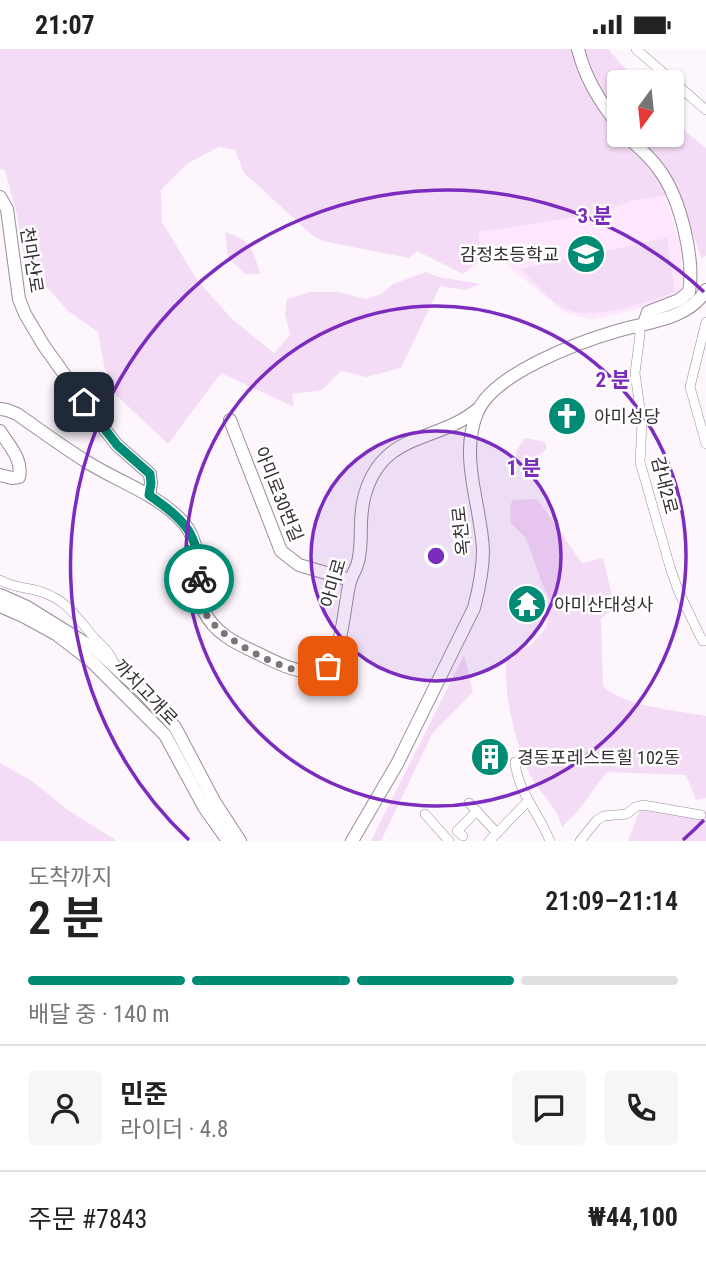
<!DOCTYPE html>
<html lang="ko">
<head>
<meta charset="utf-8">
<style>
  :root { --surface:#fff; --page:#f6f6f6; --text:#222; --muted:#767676; --line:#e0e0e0; --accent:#008c74 }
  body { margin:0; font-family:"Roboto Condensed","Noto Sans KR",sans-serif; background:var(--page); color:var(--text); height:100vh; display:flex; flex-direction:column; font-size:26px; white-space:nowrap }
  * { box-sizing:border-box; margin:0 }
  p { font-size:23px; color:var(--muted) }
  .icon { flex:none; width:38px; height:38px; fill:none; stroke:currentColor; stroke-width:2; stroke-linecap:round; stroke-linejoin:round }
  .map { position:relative; height:792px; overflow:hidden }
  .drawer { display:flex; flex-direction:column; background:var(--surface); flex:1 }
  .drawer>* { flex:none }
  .needle { width:46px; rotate:195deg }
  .buttons { position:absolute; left:607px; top:21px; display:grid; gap:14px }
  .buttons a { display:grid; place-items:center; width:77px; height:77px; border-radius:7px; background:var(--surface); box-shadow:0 2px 5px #0004; font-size:35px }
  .pin { position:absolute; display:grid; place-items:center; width:60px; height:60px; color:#fff; margin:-30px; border-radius:14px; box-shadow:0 4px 10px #0006 }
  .courier { position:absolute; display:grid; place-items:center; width:70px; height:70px; margin:-35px; border:5px solid #008c74; border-radius:50%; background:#fff; color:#222; box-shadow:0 2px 9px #0007 }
  .head em { font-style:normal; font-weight:600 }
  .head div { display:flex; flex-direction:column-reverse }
  .head { display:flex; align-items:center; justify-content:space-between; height:119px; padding:0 28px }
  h1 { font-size:46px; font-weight:600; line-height:52px }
  .bar { display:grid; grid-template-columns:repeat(4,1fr); gap:10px 7px; align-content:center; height:84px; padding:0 28px }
  .bar i { height:9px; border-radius:5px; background:var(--line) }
  .bar .on { background:var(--accent) }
  .bar p { grid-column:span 4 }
  .line { display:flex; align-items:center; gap:18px; padding:0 28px; border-top:2px solid var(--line) }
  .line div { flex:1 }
  .round { display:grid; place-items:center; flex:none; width:74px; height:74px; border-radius:7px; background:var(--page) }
  .status { display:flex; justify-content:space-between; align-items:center; height:49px; padding:0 35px; background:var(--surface); direction:ltr }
  .status svg { height:19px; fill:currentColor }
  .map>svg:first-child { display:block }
</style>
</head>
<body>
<div class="status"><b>21:07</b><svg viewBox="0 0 49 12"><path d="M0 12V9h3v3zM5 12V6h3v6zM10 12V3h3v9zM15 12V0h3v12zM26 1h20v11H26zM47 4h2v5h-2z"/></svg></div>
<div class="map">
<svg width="706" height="792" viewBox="0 0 706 792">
  <rect width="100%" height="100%" fill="#fdf6fd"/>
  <polygon fill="#fee7fe" points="665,146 681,199 681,241 655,255 593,271 564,263 476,191 479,180 619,148"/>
  <g fill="#f5dcf6">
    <polygon points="0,0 608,0 637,33 620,33 620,86 672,86 672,72 706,99 706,207 701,209 679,144 632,152 591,166 478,183 483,210 463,225 417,202 409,209 322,192 312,186 244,124 235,101 219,98 188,114 161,141 162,173 197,231 233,271 274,304 290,286 285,265 287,250 310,243 339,243 366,250 381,245 393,235 426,223 439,228 480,235 465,241 440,237 401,319 366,328 341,322 322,341 292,345 294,358 221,324 168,395 116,346 104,316 98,283 68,262 25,213 17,166 5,121 0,120"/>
    <path d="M225 183C251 191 253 200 260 225H246L228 209Z"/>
    <path d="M667 189 675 243C646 253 587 276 560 257 546 247 533 232 520 220Z"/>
    <polygon points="525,389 545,393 547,399 529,417 517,414 516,402"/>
    <path d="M537 450 582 514 603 509 615 559 601 569 603 637C625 658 676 661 706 667V749L696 751 686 726 607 723 578 762 562 778C557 756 537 742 528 722 515 693 502 640 507 609L531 596 546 579 552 555 542 534 526 489 511 474 510 456 513 451Z"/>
    <polygon points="464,606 473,643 432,685 381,792 371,792"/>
    <polygon points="0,714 32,732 68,761 117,792 0,792"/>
    <polygon points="641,758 696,768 706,763 706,792 628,792"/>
  </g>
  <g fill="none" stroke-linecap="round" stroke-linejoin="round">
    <defs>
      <g id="street">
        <polyline points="636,0 706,61"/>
        <polyline points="706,273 690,338 706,395"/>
        <polyline points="639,276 640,286 635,324 642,374 640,413 670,518 678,541 699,585 703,592 706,592"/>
        <path d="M0 531C13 539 27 538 42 543 67 552 75 566 91 585 99 595 110 602 114 614"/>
        <path d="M515 713C518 743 539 764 550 792"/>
        <polyline points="469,754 497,784 528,752"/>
        <polyline points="425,765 449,792"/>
        <polyline points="463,787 457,782 477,762"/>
        <polyline points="489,792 497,784"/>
        <polyline points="580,792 597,771 604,767 627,765 635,758 643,756 701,766"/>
      </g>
      <g id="secondary">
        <path d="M578 0C585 30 601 55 620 78"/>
        <path d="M625 86C637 97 651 108 660 122 680 149 695 210 689 243L679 251 648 263 644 275"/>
        <polyline points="0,148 7,160 19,250 25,265 44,297 95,368 117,396 150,425 151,434 149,446"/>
        <path d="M0 360 7 361 17 365C40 381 63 398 87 413 117 432 152 443 178 468 208 495 191 530 204 562 214 584 237 595 257 604 275 613 292 622 312 623 344 625 343 555 350 533 352 525 358 518 359 508 363 487 358 468 365 445 384 381 436 395 478 360"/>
        <polyline points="230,371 281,502 299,516 350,531"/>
        <path d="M0 382C9 397 23 410 19 428L12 429 0 426"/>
        <polyline points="0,546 27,558 98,602 141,642 175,678 214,752 240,792"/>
        <polyline points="0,557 23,567 56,585 91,612 165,686 204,758 228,792"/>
        <path d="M352 792 397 715 474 559C479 540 483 521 483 501 481 456 459 408 477 364 492 325 579 293 617 282 647 273 688 271 706 241"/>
      </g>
    </defs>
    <use href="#street" stroke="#9b8c9b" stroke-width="10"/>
    <use href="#secondary" stroke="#9b8c9b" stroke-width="14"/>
    <use href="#street" stroke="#fff" stroke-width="9"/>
    <use href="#secondary" stroke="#fff" stroke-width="12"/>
  </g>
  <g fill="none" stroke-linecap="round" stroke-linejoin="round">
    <path stroke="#7b757b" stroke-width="7" stroke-dasharray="0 12.6" d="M199 530C199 541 200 553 205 563 217 589 285 624 313 624 319 624 323 620 328 617"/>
    <path stroke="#008c74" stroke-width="9" d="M84 353 117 396 150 425 151 434 149 446C184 471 200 484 199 530"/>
  </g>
  <circle cx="436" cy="507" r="125" fill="#7b2cbf" fill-opacity=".12"/>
  <g fill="none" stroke="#7b2cbf" stroke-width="3.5">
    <circle cx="436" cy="507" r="125"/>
    <circle cx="436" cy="507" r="250"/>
    <path d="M704 771A376 376 0 0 1 683 791M189 791A376 376 0 1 1 704 243"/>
  </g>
  <defs>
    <symbol id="school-disc" viewBox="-11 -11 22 22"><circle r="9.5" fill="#008c74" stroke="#fff"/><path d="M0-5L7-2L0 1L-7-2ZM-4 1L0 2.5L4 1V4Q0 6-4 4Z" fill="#fff"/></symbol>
    <symbol id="church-disc" viewBox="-11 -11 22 22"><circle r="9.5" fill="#008c74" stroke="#fff"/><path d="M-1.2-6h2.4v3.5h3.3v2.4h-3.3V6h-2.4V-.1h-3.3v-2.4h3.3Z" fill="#fff"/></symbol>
    <symbol id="temple-disc" viewBox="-11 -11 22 22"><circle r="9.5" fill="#008c74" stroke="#fff"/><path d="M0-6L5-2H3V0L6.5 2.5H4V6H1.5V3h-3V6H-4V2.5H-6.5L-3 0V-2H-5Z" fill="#fff"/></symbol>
    <symbol id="building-disc" viewBox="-11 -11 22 22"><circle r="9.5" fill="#008c74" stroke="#fff"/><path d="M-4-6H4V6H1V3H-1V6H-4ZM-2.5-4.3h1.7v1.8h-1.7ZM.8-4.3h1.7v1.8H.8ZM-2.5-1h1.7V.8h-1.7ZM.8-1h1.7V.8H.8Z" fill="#fff"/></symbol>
  </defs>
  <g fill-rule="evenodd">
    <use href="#school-disc" x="564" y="183" width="44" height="44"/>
    <use href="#church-disc" x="545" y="345" width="44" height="44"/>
    <use href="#temple-disc" x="505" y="533" width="44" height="44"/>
    <use href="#building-disc" x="468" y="686" width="44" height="44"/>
  </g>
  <g text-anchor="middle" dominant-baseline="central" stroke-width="5" stroke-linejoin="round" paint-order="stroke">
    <g font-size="18" fill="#352f35" stroke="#fff" text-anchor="start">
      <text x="559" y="205" text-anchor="end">감정초등학교</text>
      <text x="594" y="367">아미성당</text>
      <text x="554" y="555">아미산대성사</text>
      <text x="517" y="708">경동포레스트힐 102동</text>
    </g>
    <g font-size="18" fill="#352f35" stroke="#fff">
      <text transform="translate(32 211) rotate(81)">천마산로</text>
      <text transform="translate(665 436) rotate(76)">감내2로</text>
      <text transform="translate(279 445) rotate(68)">아미로30번길</text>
      <text transform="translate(461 482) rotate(-96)">옥천로</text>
      <text transform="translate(333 534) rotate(-74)">아미로</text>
      <text transform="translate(146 643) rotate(46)">까치고개로</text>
    </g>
  </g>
  <circle cx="436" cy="507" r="10" fill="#7b2cbf" stroke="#fff" stroke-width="3.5"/>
  <g font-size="21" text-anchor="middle" font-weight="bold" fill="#7b2cbf" stroke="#fff" stroke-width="5" stroke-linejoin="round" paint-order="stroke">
    <text x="595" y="174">3 분</text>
    <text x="613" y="338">2 분</text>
    <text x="524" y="426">1 분</text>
  </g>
</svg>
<div class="buttons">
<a><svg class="needle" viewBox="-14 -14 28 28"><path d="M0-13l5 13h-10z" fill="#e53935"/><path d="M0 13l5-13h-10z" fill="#767676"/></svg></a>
</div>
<div class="pin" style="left:328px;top:617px;background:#ea580c"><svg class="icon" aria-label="bag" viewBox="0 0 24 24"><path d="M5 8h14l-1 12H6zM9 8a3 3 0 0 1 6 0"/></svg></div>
<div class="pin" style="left:84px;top:353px;background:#1f2937"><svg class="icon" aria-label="home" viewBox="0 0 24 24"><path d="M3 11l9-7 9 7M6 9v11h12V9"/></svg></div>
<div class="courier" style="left:199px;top:530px"><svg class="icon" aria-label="bike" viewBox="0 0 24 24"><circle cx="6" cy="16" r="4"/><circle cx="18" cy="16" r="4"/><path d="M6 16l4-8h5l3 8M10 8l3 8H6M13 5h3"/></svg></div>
</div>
<section class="drawer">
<div class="head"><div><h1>2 분</h1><p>도착까지</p></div><em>21:09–21:14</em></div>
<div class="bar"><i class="on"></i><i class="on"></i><i class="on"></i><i></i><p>배달 중 · 140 m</p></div>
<div class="line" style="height:126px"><a class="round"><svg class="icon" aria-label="person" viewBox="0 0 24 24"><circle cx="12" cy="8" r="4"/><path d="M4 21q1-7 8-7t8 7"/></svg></a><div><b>민준</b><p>라이더 · 4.8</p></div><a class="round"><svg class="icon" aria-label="chat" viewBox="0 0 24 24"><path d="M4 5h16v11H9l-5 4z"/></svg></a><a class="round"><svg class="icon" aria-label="phone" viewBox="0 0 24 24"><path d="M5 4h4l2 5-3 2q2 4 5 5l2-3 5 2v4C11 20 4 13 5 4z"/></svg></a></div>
<div class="line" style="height:91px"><div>주문 #7843</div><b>₩44,100</b></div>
</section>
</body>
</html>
